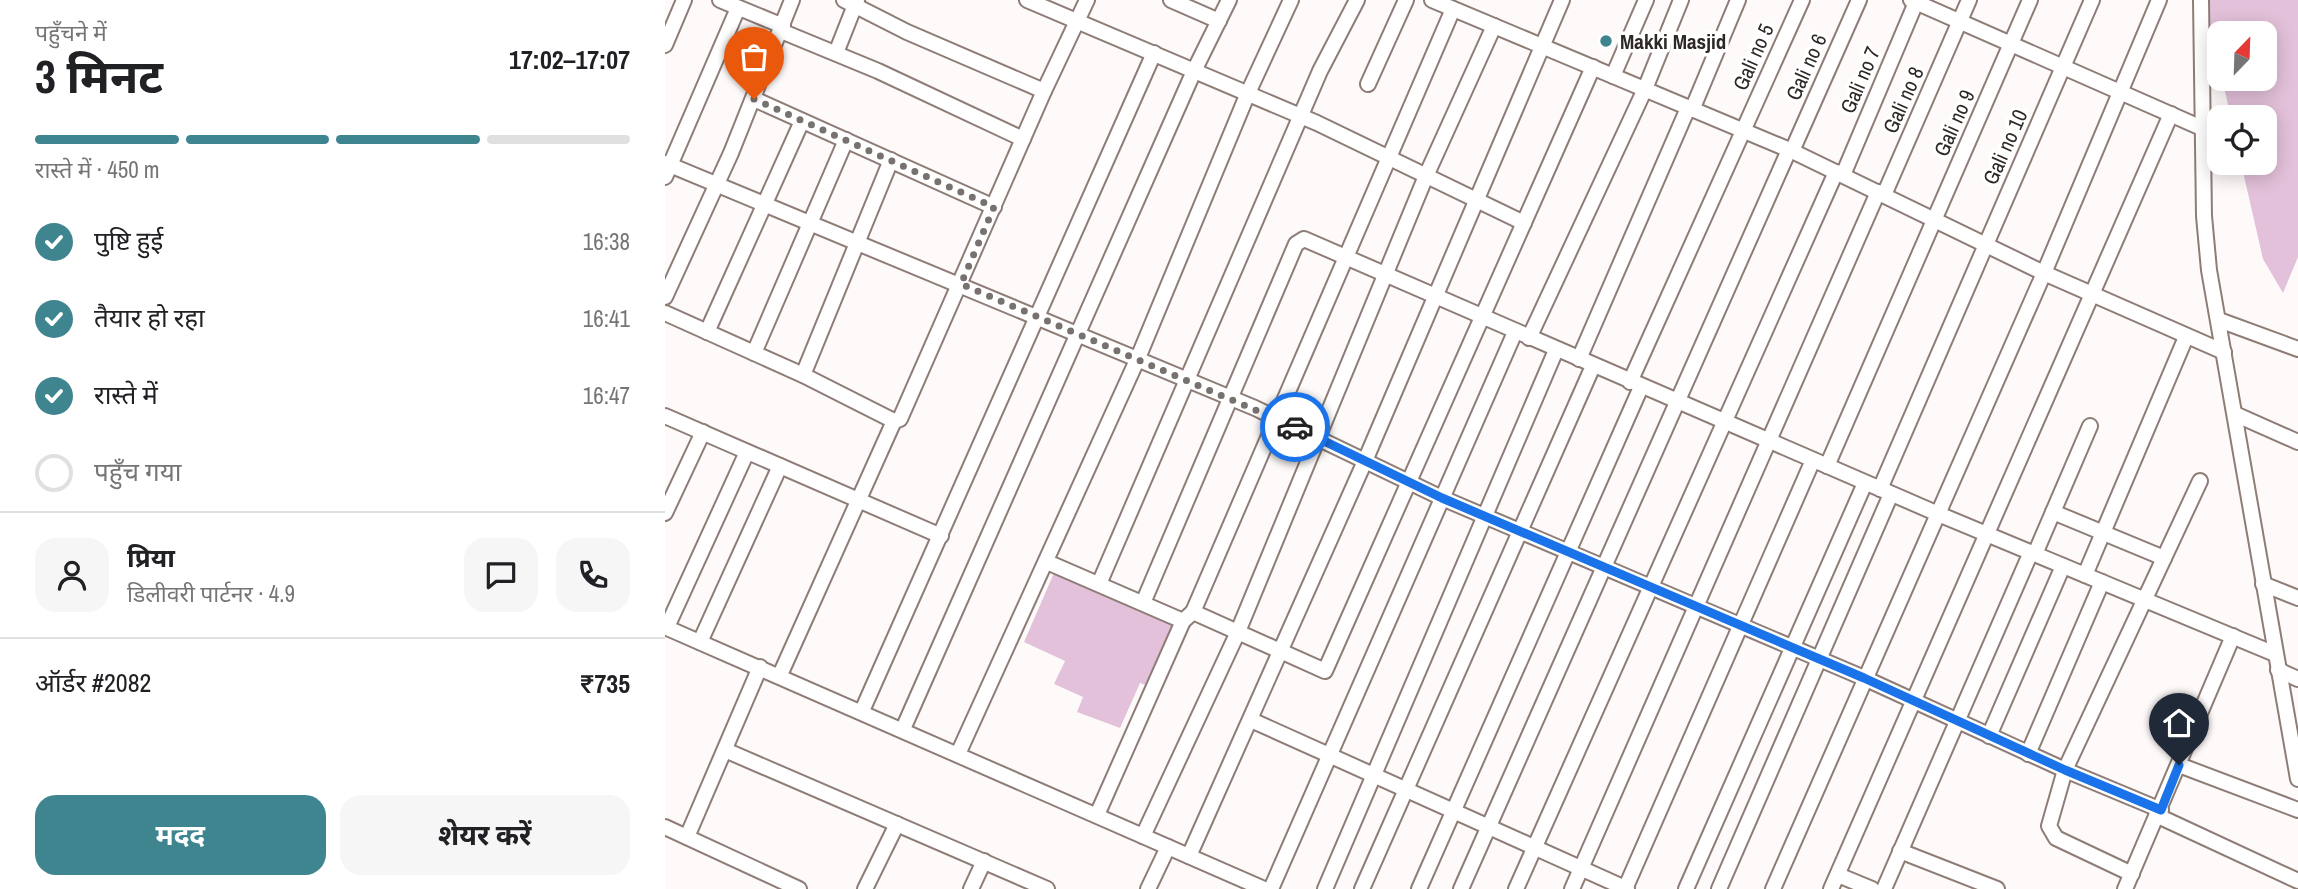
<!DOCTYPE html>
<html lang="hi">
<head>
<meta charset="utf-8">
<style>
  :root { --surface:#fff; --page:#f6f6f6; --text:#202124; --muted:#757577; --line:#e0e0e0; --accent:#3f8590 }
  body { margin:0; font-family:"Archivo Narrow","Noto Sans Devanagari",sans-serif; background:var(--page); color:var(--text); height:100vh; display:flex; flex-direction:column; font-size:26px; white-space:nowrap }
  * { box-sizing:border-box; margin:0 }
  p { font-size:23px; color:var(--muted) }
  .icon { flex:none; width:38px; height:38px; fill:none; stroke:currentColor; stroke-width:2; stroke-linecap:round; stroke-linejoin:round }
  .map { position:relative; flex:1; overflow:hidden }
  .drawer { display:flex; flex-direction:column; background:var(--surface); width:665px }
  .drawer>* { flex:none }
  .needle { width:46px; rotate:23deg }
  .fabs { position:absolute; left:1542px; top:21px; display:grid; gap:14px }
  .fabs a { display:grid; place-items:center; width:70px; height:70px; border-radius:14px; background:var(--surface); box-shadow:0 4px 18px #0003; font-size:35px }
  .pin { position:absolute; display:grid; place-items:center; width:60px; height:60px; color:#fff; margin:-72px -30px; border-radius:50% 50% 50% 0; rotate:-45deg; box-shadow:0 0 7px #0007 }
  .pin .icon { rotate:45deg }
  .courier { position:absolute; display:grid; place-items:center; width:70px; height:70px; margin:-35px; border:5px solid #1a73e8; border-radius:50%; background:#fff; color:#222; box-shadow:0 2px 9px #0007 }
  .overview em { font-style:normal; font-weight:700 }
  .overview div { display:flex; flex-direction:column-reverse }
  .overview { display:flex; align-items:center; justify-content:space-between; height:119px; padding:0 35px }
  h1 { font-size:46px; font-weight:700; line-height:52px }
  .bar { display:grid; grid-template-columns:repeat(4,1fr); gap:10px 7px; align-content:center; height:84px; padding:0 35px }
  .bar i { height:9px; border-radius:5px; background:var(--line) }
  .bar .on { background:var(--accent) }
  .bar p { grid-column:span 4 }
  .line { display:flex; align-items:center; gap:18px; padding:0 35px; border-top:2px solid var(--line) }
  .line div { flex:1 }
  .round { display:grid; place-items:center; flex:none; width:74px; height:74px; border-radius:21px; background:var(--page) }
  ol { padding:0 35px; list-style:none }
  li { display:flex; align-items:center; gap:21px; height:77px }
  li p { margin-inline-start:auto }
  li .icon { padding:7px; border-radius:50%; background:var(--accent); color:#fff; stroke-width:4 }
  li:last-child { color:var(--muted) }
  li i { width:38px; height:38px; border:4px solid var(--line); border-radius:50% }
  .primary-button { display:flex; gap:14px; margin-top:auto; padding:14px 35px }
  .primary-button a { flex:1; height:80px; border-radius:21px; background:var(--accent); color:#fff; font-size:28px; font-weight:700; line-height:80px; text-align:center }
  .primary-button a+a { background:var(--page); color:var(--text) }
  main { display:flex; flex:1; min-height:0 }
  .map>svg:first-child { display:block }
</style>
</head>
<body>
<main>
<section class="drawer">
<div class="overview"><div><h1>3 मिनट</h1><p>पहुँचने में</p></div><em>17:02–17:07</em></div>
<div class="bar"><i class="on"></i><i class="on"></i><i class="on"></i><i></i><p>रास्ते में · 450 m</p></div>
<ol>
<li><svg class="icon" aria-label="check" viewBox="0 0 24 24"><path d="M5 12l5 5 9-10"/></svg>पुष्टि हुई<p>16:38</p></li>
<li><svg class="icon" aria-label="check" viewBox="0 0 24 24"><path d="M5 12l5 5 9-10"/></svg>तैयार हो रहा<p>16:41</p></li>
<li><svg class="icon" aria-label="check" viewBox="0 0 24 24"><path d="M5 12l5 5 9-10"/></svg>रास्ते में<p>16:47</p></li>
<li><i></i>पहुँच गया</li>
</ol>
<div class="line" style="height:126px"><a class="round"><svg class="icon" aria-label="person" viewBox="0 0 24 24"><circle cx="12" cy="8" r="4"/><path d="M4 21q1-7 8-7t8 7"/></svg></a><div><b>प्रिया</b><p>डिलीवरी पार्टनर · 4.9</p></div><a class="round"><svg class="icon" aria-label="chat" viewBox="0 0 24 24"><path d="M4 5h16v11H9l-5 4z"/></svg></a><a class="round"><svg class="icon" aria-label="phone" viewBox="0 0 24 24"><path d="M5 4h4l2 5-3 2q2 4 5 5l2-3 5 2v4C11 20 4 13 5 4z"/></svg></a></div>
<div class="line" style="height:91px"><div>ऑर्डर #2082</div><b>₹735</b></div>
<div class="primary-button"><a>मदद</a><a>शेयर करें</a></div>
</section>
<div class="map">
<svg width="1633" height="889" viewBox="0 0 1633 889">
  <rect width="100%" height="100%" fill="#fefaf9"/>
  <g fill="#e3c1da">
    <polygon points="1539,0 1633,0 1633,257 1618,293 1598,259 1576,163 1600,163 1600,117 1566,117 1557,79 1600,79 1600,33 1554,33 1554,65"/>
    <polygon points="392,566 515,620 486,687 475,683 455,728 412,712 418,697 389,684 400,661 359,642"/>
  </g>
  <g fill="none" stroke-linecap="round" stroke-linejoin="round">
    <defs>
      <g id="minor">
        <polyline points="55,0 118,26"/>
        <polyline points="179,0 242,32 379,91 422,0"/>
        <polyline points="362,0 652,123 859,223"/>
        <polyline points="506,0 554,21"/>
        <polyline points="767,0 1127,151 1379,273 1559,352"/>
        <polyline points="1246,0 1539,129"/>
        <polyline points="1536,0 1539,216 1544,270 1633,779"/>
        <polyline points="116,31 213,71 358,139"/>
        <polyline points="0,45 19,0"/>
        <polyline points="171,53 192,0"/>
        <polyline points="948,76 981,0"/>
        <polyline points="703,84 741,0"/>
        <polyline points="89,99 329,207"/>
        <polyline points="1027,110 1073,0"/>
        <polyline points="1127,151 1194,0"/>
        <polyline points="0,163 590,408 777,498 1199,678 1400,770 1496,810"/>
        <polyline points="1178,175 1252,0"/>
        <polyline points="0,177 73,8"/>
        <polyline points="1219,195 1304,0"/>
        <polyline points="0,297 66,153 127,0"/>
        <polyline points="0,313 138,375 229,421 235,419 379,91"/>
        <polyline points="1554,320 1633,349"/>
        <polyline points="42,332 137,121"/>
        <polyline points="864,338 980,89 1016,0"/>
        <polyline points="89,353 181,140"/>
        <polyline points="914,359 1023,108"/>
        <polyline points="138,375 226,160"/>
        <polyline points="965,382 1137,0"/>
        <polyline points="1572,415 1633,442"/>
        <polyline points="0,416 276,536"/>
        <polyline points="1162,466 1365,0"/>
        <polyline points="1215,489 1427,0"/>
        <polyline points="1388,512 1499,558"/>
        <polyline points="0,513 38,432"/>
        <polyline points="1370,554 1425,426"/>
        <polyline points="382,562 518,621 528,612 660,671 928,67"/>
        <polyline points="1420,575 1521,337"/>
        <polyline points="434,584 655,71 692,0"/>
        <polyline points="1598,584 1633,598"/>
        <polyline points="478,603 631,244 639,239 1271,513 1610,654"/>
        <polyline points="528,612 788,9"/>
        <polyline points="0,627 599,889"/>
        <polyline points="2,627 82,452"/>
        <polyline points="35,642 115,466"/>
        <polyline points="1613,670 1633,679"/>
        <polyline points="115,675 229,421"/>
        <polyline points="197,711 489,53"/>
        <polyline points="586,720 962,889"/>
        <polyline points="238,729 529,71 564,0"/>
        <polyline points="1324,736 1398,566"/>
        <polyline points="60,750 382,889"/>
        <polyline points="293,754 473,358 583,93 626,0"/>
        <polyline points="1363,754 1437,582"/>
        <polyline points="1514,765 1633,810"/>
        <polyline points="432,815 518,621"/>
        <polyline points="1493,816 1633,881"/>
        <polyline points="0,827 134,889"/>
        <polyline points="478,836 572,634 761,176 829,26"/>
        <polyline points="22,837 95,667"/>
        <polyline points="1235,851 1332,889"/>
        <polyline points="524,856 700,461 897,0"/>
        <polyline points="1467,874 1391,838 1384,826 1400,770 1535,481"/>
        <polyline points="1173,875 1207,889"/>
        <polyline points="200,889 232,824"/>
        <polyline points="306,889 319,861"/>
        <polyline points="483,889 503,847"/>
        <polyline points="606,889 850,332"/>
        <polyline points="660,889 891,350"/>
        <polyline points="697,889 928,366"/>
        <polyline points="754,889 976,387"/>
        <polyline points="796,889 1124,150"/>
        <polyline points="851,889 1171,172"/>
        <polyline points="907,889 1213,192"/>
        <polyline points="960,889 1148,460"/>
        <polyline points="1021,889 1200,483"/>
        <polyline points="1054,889 1226,494"/>
        <polyline points="1108,889 1379,273 1494,0"/>
        <polyline points="1166,889 1506,114"/>
        <polyline points="1219,889 1366,552"/>
        <polyline points="1460,889 1568,636"/>
      </g>
    </defs>
    <use href="#minor" stroke="#8e7d77" stroke-width="18"/>
    <use href="#minor" stroke="#fff" stroke-width="14"/>
  </g>
  <g fill="none" stroke-linecap="round" stroke-linejoin="round">
    <polyline stroke="#77726f" stroke-width="7" stroke-dasharray="0 12.6" points="89,99 329,207 296,284 630,427"/>
    <polyline stroke="#1a73e8" stroke-width="9" points="630,427 777,498 1199,678 1400,770 1496,810 1514,765"/>
  </g>
  <circle fill="#3f8590" stroke="#fff" stroke-width="2.5" cx="941" cy="41" r="7"/>
  <g text-anchor="middle" dominant-baseline="central" stroke-width="7" stroke-linejoin="round" paint-order="stroke">
    <g font-size="21" font-weight="bold" fill="#2e2825" stroke="#fff" text-anchor="start">
      <text x="955" y="41">Makki Masjid</text>
    </g>
    <g font-size="21" fill="#2e2825" stroke="#fff">
      <text transform="translate(1088 57) rotate(-66)">Gali no 5</text>
      <text transform="translate(1141 67) rotate(-66)">Gali no 6</text>
      <text transform="translate(1195 80) rotate(-67)">Gali no 7</text>
      <text transform="translate(1238 100) rotate(-66)">Gali no 8</text>
      <text transform="translate(1289 123) rotate(-66)">Gali no 9</text>
      <text transform="translate(1340 147) rotate(-66)">Gali no 10</text>
    </g>
  </g>
</svg>
<div class="fabs">
<a><svg class="needle" viewBox="-14 -14 28 28"><path d="M0-13l5 13h-10z" fill="#e53935"/><path d="M0 13l5-13h-10z" fill="#757577"/></svg></a>
<a><svg class="icon" aria-label="locate" viewBox="0 0 24 24"><circle cx="12" cy="12" r="6"/><path d="M12 2v4M12 18v4M2 12h4M18 12h4"/></svg></a>
</div>
<div class="pin" style="left:89px;top:99px;background:#ea580c"><svg class="icon" aria-label="bag" viewBox="0 0 24 24"><path d="M5 8h14l-1 12H6zM9 8a3 3 0 0 1 6 0"/></svg></div>
<div class="pin" style="left:1514px;top:765px;background:#1f2937"><svg class="icon" aria-label="home" viewBox="0 0 24 24"><path d="M3 11l9-7 9 7M6 9v11h12V9"/></svg></div>
<div class="courier" style="left:630px;top:427px"><svg class="icon" aria-label="car" viewBox="0 0 24 24"><path d="M5 17H2v-5l4-1 3-4h7l3 4 3 1v5h-3M9 17h6M6 11h13"/><circle cx="7" cy="17" r="2"/><circle cx="17" cy="17" r="2"/></svg></div>
</div>
</main>
</body>
</html>
